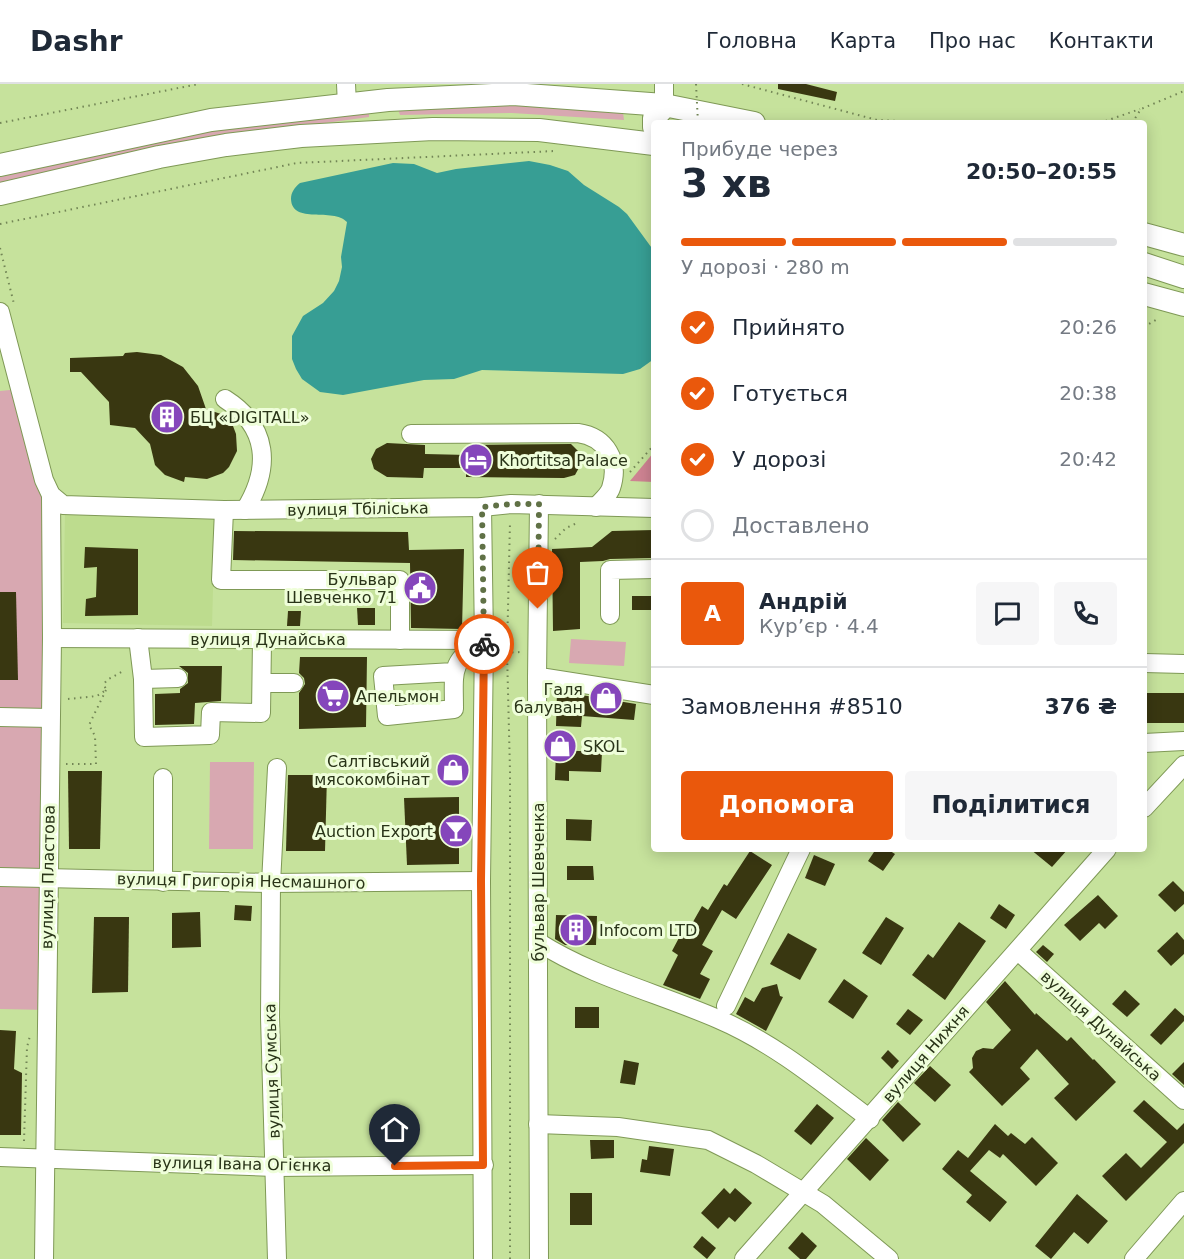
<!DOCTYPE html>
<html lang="uk">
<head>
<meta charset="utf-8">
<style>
  :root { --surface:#fff; --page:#f6f6f7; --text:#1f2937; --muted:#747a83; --line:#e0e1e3; --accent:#ea580c }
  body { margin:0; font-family:"DejaVu Sans",sans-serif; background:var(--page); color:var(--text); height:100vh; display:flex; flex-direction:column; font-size:22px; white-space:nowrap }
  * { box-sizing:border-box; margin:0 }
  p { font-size:20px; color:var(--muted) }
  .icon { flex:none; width:33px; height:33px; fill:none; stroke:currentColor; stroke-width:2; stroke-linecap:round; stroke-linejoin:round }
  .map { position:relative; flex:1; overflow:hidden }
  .sheet { position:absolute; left:651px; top:36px; width:496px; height:732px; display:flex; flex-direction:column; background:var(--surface); border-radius:6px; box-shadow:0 3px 15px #0003 }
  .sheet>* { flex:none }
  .pin { position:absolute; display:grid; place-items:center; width:51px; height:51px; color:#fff; margin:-62px -26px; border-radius:50% 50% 50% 0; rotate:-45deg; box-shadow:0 0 6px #0007 }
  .pin .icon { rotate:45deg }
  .courier { position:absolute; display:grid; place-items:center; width:60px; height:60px; margin:-30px; border:4px solid #ea580c; border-radius:50%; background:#fff; color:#222; box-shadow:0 2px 8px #0007 }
  .headline em { font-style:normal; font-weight:600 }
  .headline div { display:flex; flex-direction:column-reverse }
  .headline { display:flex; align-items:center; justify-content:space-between; height:102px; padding:0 30px }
  h1 { font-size:39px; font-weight:600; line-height:45px }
  .bar { display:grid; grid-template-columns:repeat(4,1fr); gap:9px 6px; align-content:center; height:72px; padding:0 30px }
  .bar i { height:8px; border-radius:4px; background:var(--line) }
  .bar .selected { background:var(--accent) }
  .bar p { grid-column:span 4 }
  .line { display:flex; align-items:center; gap:15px; padding:0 30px; border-top:2px solid var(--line) }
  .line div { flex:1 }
  .round { display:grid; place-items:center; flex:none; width:63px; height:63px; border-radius:6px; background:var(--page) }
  ol { padding:0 30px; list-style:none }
  li { display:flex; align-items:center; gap:18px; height:66px }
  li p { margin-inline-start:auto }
  li .icon { padding:6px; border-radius:50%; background:var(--accent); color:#fff; stroke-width:4 }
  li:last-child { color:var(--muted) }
  li i { width:33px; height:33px; border:3px solid var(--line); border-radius:50% }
  .primary-button { display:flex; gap:12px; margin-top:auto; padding:12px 30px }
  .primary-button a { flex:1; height:69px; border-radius:6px; background:var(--accent); color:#fff; font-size:24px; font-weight:600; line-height:69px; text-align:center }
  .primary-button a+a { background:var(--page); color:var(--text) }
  header { display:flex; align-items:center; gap:36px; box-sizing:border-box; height:84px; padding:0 30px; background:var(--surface); border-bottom:2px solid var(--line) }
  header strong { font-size:28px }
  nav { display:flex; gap:33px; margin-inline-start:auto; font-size:21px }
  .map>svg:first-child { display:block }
</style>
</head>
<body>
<header>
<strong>Dashr</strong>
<nav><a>Головна</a><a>Карта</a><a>Про нас</a><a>Контакти</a></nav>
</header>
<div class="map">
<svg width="1184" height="1175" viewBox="0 0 1184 1175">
  <rect width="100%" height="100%" fill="#c6e29c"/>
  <polygon fill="#bddc8e" points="65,431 215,434 212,542 63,539"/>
  <g fill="#d8a8b1">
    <polygon points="515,21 623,28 624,36 512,29 400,31 398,25"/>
    <polygon points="369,29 369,33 216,54 0,104 0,93 190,49"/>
    <polygon points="20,305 44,396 47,926 0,925 0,307"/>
    <polygon points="571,555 626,558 624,582 569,579"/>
    <polygon points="210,678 254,678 253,765 209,765"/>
  </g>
  <polygon fill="#ce8392" points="654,368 654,398 630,397"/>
  <path fill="#379e94" d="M529 77 550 81 568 87 584 101 619 123 627 130 654 167V275L640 285 623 290 482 286 454 295 424 296 343 311 320 308 302 295 296 285 292 275V252L303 232 323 219 334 207 339 197 342 183 341 173 347 138C333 123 292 141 291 115 291 108 295 103 300 99L393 79 414 80 437 89 456 85Z"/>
  <g fill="#393711">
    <polygon points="778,0 806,0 837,8 835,17 778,5"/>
    <polygon points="137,268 161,271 183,283 198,302 206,325 221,330 233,342 236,350 237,367 229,383 223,389 207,395 185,393 184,398 165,391 155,381 150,360 135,344 110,341 109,318 81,288 70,288 70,274 123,272 125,269"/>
    <polygon points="387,359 425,361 425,370 468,371 469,361 571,360 579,368 581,380 575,391 564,394 466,393 466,384 424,384 423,394 387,393 374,385 371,375 376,365"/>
    <polygon points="654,446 654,474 610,475 603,477 580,478 580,545 553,547 552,465 592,463 612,447"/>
    <polygon points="234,447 408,448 409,466 464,465 462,545 411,544 410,479 233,476"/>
    <polygon points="85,463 138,465 138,531 85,532 86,515 96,513 97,483 84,484"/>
    <polygon points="0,508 16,508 18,596 0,596"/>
    <rect x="632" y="512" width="22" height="14"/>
    <polygon points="357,524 375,524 375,541 358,541"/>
    <polygon points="288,527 301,527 300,542 287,542"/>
    <polygon points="300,573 367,573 366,643 299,645 299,609 305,600 304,594 299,589"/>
    <polygon points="179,582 222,582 221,617 195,619 194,640 155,641 155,610 180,609 180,605 188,599 188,589"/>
    <polygon points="557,607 636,620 634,636 582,632 581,643 556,642"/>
    <rect x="1144" y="609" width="40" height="30"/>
    <polygon points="556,666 602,668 601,688 569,687 569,697 555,696"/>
    <polygon points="68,687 102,687 100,765 69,765"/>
    <polygon points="288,691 327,691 325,767 286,767"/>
    <polygon points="459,713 459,780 407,781 404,714"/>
    <polygon points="566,735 592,736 591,757 566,756"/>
    <polygon points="876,765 887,765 895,770 883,787 868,777"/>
    <polygon points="1030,765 1068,765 1052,783"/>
    <polygon points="750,767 772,781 736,835 722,826 702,861 713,867 700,890 710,895 700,915 663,901 678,871 672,867 681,850 685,852 702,822 708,826 724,800 727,802"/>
    <polygon points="814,771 835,780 825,802 805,794"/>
    <polygon points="567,782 593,782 594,796 567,796"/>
    <polygon points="1173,797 1184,808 1184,820 1175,828 1158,811"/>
    <polygon points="1098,811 1118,832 1105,845 1099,839 1080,857 1064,841"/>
    <polygon points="999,820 1015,831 1006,845 990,834"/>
    <polygon points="235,821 252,822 251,837 234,836"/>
    <polygon points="200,828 201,863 172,864 172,829"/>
    <polygon points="556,831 597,832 596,861 565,861 555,855"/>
    <polygon points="94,833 129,833 128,908 92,909"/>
    <polygon points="886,833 904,844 881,881 862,869"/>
    <polygon points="959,838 986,857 945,916 912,891 928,870 933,874"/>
    <polygon points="1177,848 1184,856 1184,870 1171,882 1157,867"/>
    <polygon points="788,849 817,865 800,896 770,880"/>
    <polygon points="1043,861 1054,870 1047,878 1036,868"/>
    <polygon points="844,895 868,912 853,935 828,918"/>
    <polygon points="1005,897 1035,931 1036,929 1067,957 1071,953 1093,976 1094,975 1116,998 1076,1037 1054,1014 1069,1000 1037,965 1020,984 1030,995 1002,1022 969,988 973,984 972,974 976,967 983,964 993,965 1011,946 986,918"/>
    <polygon points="777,900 780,912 783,913 766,947 736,930 745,913 754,918 762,904"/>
    <polygon points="1125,906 1140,920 1127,933 1112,920"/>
    <rect x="575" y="923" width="24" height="21"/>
    <polygon points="1175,924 1184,932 1184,937 1161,961 1150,951"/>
    <polygon points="908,925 923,936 910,951 896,940"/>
    <polygon points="0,946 16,947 14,985 22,989 21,1051 0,1051"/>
    <polygon points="888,966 899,977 892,985 881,974"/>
    <polygon points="624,976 639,979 635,1001 620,999"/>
    <polygon points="1184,978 1184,1001 1172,990"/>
    <polygon points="930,982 951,1001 935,1018 914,999"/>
    <polygon points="1144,1016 1177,1046 1184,1039 1184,1059 1126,1117 1102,1092 1126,1069 1141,1084 1167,1058 1133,1027"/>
    <polygon points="898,1018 921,1040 903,1058 882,1036"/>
    <polygon points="817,1020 834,1034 811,1061 794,1047"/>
    <polygon points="995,1040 1008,1052 1011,1049 1025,1060 1032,1053 1058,1079 1036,1102 1003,1070 1000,1074 989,1066 970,1087 1007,1118 990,1138 966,1118 972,1111 942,1085 958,1066 968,1074"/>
    <polygon points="866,1054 889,1076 870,1097 847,1075"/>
    <polygon points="590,1056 614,1056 614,1074 591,1075"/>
    <polygon points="649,1062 674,1065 670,1092 640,1088 642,1075 647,1076"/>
    <polygon points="724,1104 730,1110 735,1104 752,1119 735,1138 729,1133 718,1145 701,1129"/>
    <rect x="570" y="1109" width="22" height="32"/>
    <polygon points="1077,1110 1108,1137 1088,1160 1074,1148 1051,1175 1035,1162"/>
    <polygon points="802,1148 817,1162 806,1175 800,1175 788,1164"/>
    <polygon points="702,1152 716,1164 707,1175 693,1163"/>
  </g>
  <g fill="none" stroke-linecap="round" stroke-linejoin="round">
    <defs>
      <g id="minor">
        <polyline points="346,0 347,21"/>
        <polyline points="664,0 664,21"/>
        <polyline points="0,228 44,396 51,411 63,421 224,426 482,423 511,420 654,424"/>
        <path d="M225 315C269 343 271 384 245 426"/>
        <path d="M411 350 578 349C606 353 620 377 611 404 609 411 601 417 596 423"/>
        <polyline points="539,420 537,594 539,1175"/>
        <polyline points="482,423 484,556 481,797 483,1175"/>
        <polyline points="224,426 221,496 400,496 400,556"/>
        <polyline points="610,531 610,486 654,485"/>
        <polyline points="52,554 484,556"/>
        <polyline points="138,554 143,595 144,653 210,651 211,628 261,629 262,556"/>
        <polyline points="1144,579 1184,580"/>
        <path d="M454 588 383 592 387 632 454 625C454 588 449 577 484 556"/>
        <polyline points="537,594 546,594 654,611"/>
        <polyline points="143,595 178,594"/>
        <polyline points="262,599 294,599"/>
        <polyline points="0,633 50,634"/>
        <polyline points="1144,659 1184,657"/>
        <polyline points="1144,724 1184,681"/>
        <polyline points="0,793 271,799 481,797"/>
        <polyline points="163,798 163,694"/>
        <path d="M538 858C593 893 658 909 718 935 774 959 821 998 870 1035"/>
        <polyline points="1018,867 1184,1016"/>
        <polyline points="726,922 801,765"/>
        <polyline points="538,1040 618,1043 708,1056 756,1080 823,1120 889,1175"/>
        <polyline points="0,1073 275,1083 484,1081"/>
        <polyline points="44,1175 52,554 51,411"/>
        <polyline points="277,1175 270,933 271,799 277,684"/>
        <polyline points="744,1175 1107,765"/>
        <polyline points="1134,1175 1184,1117"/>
      </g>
      <g id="major">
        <polyline points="654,43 654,34 666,21"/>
        <polyline points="0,81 211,36 388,16 513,10 664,21 754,39"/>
        <polyline points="0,110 159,73 226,61 301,52 433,45 539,46 654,60"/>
        <polyline points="1144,150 1184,161"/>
        <polyline points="1144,180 1184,193"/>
        <polyline points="1144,210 1184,221"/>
      </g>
    </defs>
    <use href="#minor" stroke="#7f9956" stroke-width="20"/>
    <use href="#major" stroke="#7f9956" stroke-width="24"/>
    <g stroke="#728555" stroke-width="2" stroke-dasharray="1.5 4.5" stroke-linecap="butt">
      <polyline points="742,0 877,36 952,39"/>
      <polyline points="0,39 199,0"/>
      <polyline points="1100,39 1140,25"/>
      <polyline points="1132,39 1141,25 1184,7"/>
      <polyline points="0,140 297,79 555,67"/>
      <polyline points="0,164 14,220"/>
      <polyline points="1144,243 1159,234"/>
      <polyline points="630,388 654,361"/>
      <polyline points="555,455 566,444 577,439"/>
      <polyline points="500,569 521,568"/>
      <polyline points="68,615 97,612 106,606 104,600 107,596 125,586"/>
      <polyline points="66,680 96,680 95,652 89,641 106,606"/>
      <polyline points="24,1057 27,963 30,952"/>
      <polyline points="510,1175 510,687 507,568 510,438"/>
    </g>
    <use href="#minor" stroke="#fff" stroke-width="18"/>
    <use href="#major" stroke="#fff" stroke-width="22"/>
    <polyline stroke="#728555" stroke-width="2" stroke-dasharray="1.5 4.5" stroke-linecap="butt" points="696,0 698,39"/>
  </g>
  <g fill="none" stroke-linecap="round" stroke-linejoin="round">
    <polyline stroke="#607146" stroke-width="6" stroke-dasharray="0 10.8" points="484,560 482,423 511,420 539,420 538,525"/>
    <polyline stroke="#ea580c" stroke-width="8" points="395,1082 483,1081 481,797 484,560"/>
  </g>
  <defs>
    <symbol id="building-disc" viewBox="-11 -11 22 22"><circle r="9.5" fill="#8546bb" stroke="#effeda"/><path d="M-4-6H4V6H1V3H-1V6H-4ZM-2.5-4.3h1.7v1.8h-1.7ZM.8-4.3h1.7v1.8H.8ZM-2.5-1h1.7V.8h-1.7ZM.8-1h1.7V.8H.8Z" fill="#fff"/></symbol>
    <symbol id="hotel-disc" viewBox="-11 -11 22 22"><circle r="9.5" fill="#8546bb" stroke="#effeda"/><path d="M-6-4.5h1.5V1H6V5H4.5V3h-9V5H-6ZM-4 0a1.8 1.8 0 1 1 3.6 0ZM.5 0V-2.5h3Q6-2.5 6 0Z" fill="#fff"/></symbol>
    <symbol id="civic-disc" viewBox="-11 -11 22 22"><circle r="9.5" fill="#8546bb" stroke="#effeda"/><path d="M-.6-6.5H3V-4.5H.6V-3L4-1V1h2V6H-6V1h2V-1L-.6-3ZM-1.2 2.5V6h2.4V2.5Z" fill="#fff"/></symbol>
    <symbol id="supermarket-disc" viewBox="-11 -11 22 22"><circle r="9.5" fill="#8546bb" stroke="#effeda"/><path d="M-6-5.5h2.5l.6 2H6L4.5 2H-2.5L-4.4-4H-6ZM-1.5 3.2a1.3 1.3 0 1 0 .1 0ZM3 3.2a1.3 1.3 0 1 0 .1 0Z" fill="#fff"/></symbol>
    <symbol id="shop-disc" viewBox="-11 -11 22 22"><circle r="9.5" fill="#8546bb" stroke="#effeda"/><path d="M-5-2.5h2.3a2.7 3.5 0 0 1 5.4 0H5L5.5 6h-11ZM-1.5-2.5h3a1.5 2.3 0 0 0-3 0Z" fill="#fff"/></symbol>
    <symbol id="bar-disc" viewBox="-11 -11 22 22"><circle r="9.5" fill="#8546bb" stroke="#effeda"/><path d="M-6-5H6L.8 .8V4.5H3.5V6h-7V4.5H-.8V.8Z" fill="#fff"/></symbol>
  </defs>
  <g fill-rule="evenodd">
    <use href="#building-disc" x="148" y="314" width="38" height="38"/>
    <use href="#hotel-disc" x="457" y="357" width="38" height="38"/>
    <use href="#civic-disc" x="401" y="485" width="38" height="38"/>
    <use href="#supermarket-disc" x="314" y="593" width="38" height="38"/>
    <use href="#shop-disc" x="587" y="595" width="38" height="38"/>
    <use href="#shop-disc" x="541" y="643" width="38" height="38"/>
    <use href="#shop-disc" x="434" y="667" width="38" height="38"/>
    <use href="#bar-disc" x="437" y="728" width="38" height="38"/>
    <use href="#building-disc" x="557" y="827" width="38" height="38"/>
  </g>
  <g text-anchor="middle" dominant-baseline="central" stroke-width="6" stroke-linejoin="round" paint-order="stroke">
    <g font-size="16" fill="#293418" stroke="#effeda" text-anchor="start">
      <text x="190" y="333">БЦ «DIGITALL»</text>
      <text x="499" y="376">Khortitsa Palace</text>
      <text x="397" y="495" text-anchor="end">Бульвар<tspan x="397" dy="18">Шевченко 71</tspan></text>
      <text x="583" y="605" text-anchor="end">Галя<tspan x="583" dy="18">балуван</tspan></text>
      <text x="356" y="612">Апельмон</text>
      <text x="583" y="662">SKOL</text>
      <text x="430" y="677" text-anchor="end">Салтівський<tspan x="430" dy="18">мясокомбінат</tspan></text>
      <text x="433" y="747" text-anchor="end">Auction Export</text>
      <text x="599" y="846">Infocom LTD</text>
    </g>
    <g font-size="16" fill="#293418" stroke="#effeda">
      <text transform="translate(358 425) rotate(-1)">вулиця Тбіліська</text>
      <text x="268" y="555">вулиця Дунайська</text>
      <text transform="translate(48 793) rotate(-89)">вулиця Пластова</text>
      <text transform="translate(241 797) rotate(1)">вулиця Григорія Несмашного</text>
      <text transform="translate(538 798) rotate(-90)">бульвар Шевченка</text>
      <text transform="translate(1101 942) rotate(42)">вулиця Дунайська</text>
      <text transform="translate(926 970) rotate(-49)">вулиця Нижня</text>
      <text transform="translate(272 987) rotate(-92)">вулиця Сумська</text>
      <text transform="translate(242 1080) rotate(1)">вулиця Івана Огієнка</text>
    </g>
  </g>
</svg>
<div class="pin" style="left:538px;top:525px;background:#ea580c"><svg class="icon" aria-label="bag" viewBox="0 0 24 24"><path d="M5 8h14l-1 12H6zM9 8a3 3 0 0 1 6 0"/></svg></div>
<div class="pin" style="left:395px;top:1082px;background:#1f2937"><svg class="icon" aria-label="home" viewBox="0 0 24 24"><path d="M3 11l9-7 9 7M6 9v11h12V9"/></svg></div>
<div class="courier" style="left:484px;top:560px"><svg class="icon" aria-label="bike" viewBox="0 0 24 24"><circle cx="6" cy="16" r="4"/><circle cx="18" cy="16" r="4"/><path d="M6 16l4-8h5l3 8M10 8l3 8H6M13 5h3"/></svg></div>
<section class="sheet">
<div class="headline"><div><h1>3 хв</h1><p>Прибуде через</p></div><em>20:50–20:55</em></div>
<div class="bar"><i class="selected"></i><i class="selected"></i><i class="selected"></i><i></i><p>У дорозі · 280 m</p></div>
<ol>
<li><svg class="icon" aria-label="check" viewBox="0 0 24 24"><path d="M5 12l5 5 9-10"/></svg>Прийнято<p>20:26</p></li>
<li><svg class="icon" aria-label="check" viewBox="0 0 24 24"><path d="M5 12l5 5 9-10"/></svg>Готується<p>20:38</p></li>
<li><svg class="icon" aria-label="check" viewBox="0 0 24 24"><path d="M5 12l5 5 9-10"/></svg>У дорозі<p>20:42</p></li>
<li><i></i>Доставлено</li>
</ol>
<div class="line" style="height:108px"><b class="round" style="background:var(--accent);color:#fff">А</b><div><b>Андрій</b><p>Кур’єр · 4.4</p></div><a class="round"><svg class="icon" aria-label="chat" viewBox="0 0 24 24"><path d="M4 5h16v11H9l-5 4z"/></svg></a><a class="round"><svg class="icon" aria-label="phone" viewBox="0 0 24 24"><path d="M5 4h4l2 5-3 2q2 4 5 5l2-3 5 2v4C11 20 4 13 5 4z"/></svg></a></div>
<div class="line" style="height:78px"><div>Замовлення #8510</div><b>376 ₴</b></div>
<div class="primary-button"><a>Допомога</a><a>Поділитися</a></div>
</section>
</div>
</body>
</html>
